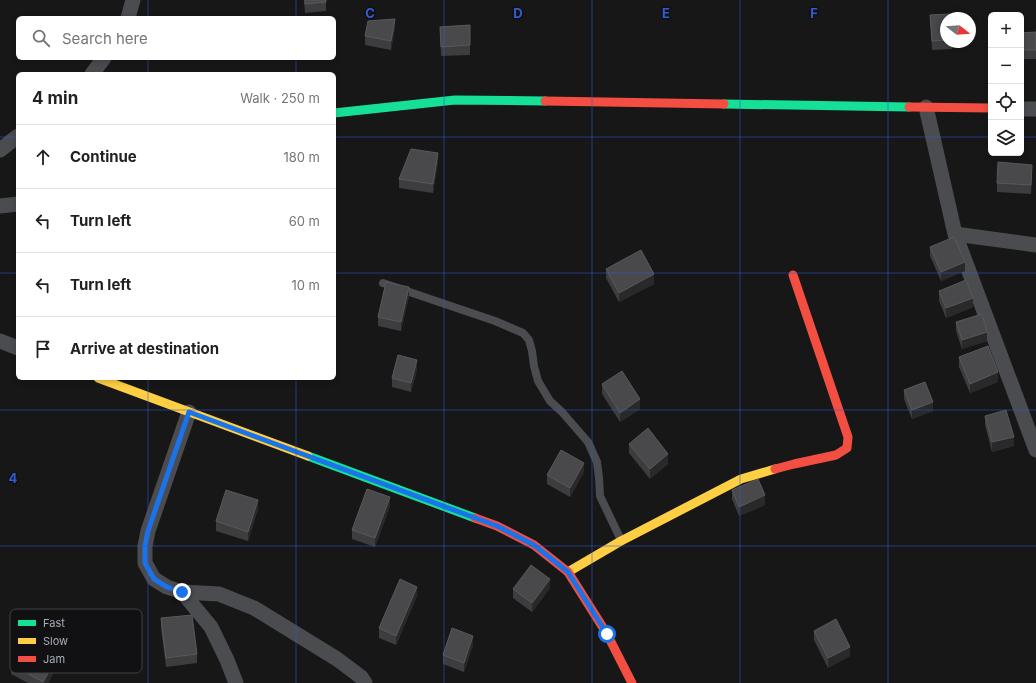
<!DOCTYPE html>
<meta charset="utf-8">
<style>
:root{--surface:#fff;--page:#f2f2f2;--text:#202124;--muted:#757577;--line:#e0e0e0}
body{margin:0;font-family:Inter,sans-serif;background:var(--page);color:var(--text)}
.controls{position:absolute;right:12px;top:12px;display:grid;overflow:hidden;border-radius:6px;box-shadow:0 2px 6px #0003}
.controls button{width:36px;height:36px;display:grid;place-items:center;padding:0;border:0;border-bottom:1px solid var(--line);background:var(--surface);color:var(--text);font:20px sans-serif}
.compass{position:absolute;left:940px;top:12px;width:36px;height:36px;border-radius:50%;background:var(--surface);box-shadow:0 2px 6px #0003;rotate:107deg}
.stop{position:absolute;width:12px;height:12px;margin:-9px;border:3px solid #1a73e8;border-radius:50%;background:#fff}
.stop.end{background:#1a73e8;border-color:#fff;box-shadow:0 1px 4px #0008}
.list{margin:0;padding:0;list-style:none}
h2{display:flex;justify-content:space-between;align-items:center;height:52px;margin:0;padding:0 16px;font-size:17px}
h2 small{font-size:13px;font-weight:400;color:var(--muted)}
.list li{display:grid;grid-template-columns:26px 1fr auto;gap:12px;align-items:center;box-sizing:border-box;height:64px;padding:0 16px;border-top:1px solid var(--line)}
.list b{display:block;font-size:15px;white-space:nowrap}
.list em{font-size:13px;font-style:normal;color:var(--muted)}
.icon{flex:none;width:22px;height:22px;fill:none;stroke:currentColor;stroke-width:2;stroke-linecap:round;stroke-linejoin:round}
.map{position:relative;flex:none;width:1036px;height:683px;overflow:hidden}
.search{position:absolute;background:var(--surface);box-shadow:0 2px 6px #0003;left:16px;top:16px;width:320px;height:44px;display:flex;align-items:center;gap:10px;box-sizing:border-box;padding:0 14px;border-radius:6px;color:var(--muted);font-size:15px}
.panel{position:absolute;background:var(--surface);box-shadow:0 2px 6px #0003;left:16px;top:72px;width:320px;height:308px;border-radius:6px}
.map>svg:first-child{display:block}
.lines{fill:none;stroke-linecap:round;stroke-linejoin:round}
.lane{stroke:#4b4c50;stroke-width:8}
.street{stroke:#4b4c50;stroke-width:15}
.fast{stroke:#16e098;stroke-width:9}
.slow{stroke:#ffcf43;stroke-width:9}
.jam{stroke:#f24e42;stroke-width:9}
.wall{fill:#3d3d3f}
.shaded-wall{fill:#29292a}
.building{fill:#49494c;stroke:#58595d}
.route{stroke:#1a73e8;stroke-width:5}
.grid{fill:none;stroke:#325cd3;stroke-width:1;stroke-opacity:0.55}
.key{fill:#111113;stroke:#3e4045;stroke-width:1}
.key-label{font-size:11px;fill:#a8adb8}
.grid-label{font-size:13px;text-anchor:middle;font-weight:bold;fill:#325cd3;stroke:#111113;stroke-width:3;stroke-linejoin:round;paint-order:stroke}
</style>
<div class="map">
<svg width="1036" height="683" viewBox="0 0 1036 683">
<rect width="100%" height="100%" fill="#171717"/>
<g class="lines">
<path class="lane" d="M383 283 495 321 523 333 529 340 532 351 534 366 538 381 550 401 562 412 588 442 597 462 599 478 600 496 621 540"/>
<path class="street" d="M128 18 133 0
M92 74 104 58
M926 107 955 234 1036 450
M1021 109H1036
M0 150 18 136
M0 206 18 204
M955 234 1036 245
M0 341 18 348
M189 412 148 531 145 546V563L154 579 167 587 182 592 211 627 227 660 236 683
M182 592 219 594 254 608 337 659 361 677 365 683"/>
<path class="fast" d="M724 104 909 107
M334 113 455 100 545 101
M308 456 475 518"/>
<path class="slow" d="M98 378 308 456
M568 572 621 541 741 479 775 469"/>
<path class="jam" d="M545 101 724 104
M909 107 991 108
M775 469 794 464 836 455 847 448 848 437 793 275
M475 518 497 526 534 545 568 572 607 634 632 683"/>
</g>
<path class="wall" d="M304 0H326V11L305 13Z
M930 15 946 18V42H952V49L932 50Z
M440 27 470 45V55L441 56Z
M395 28 391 50 365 45V36Z
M1036 32V59H1021V33Z
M438 162 433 193 399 188V179Z
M1032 174 1031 194 997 192V183Z
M930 247 965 271 941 281 930 256Z
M606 269 654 284 619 302 606 278Z
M939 291 973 307 946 318 939 301Z
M409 296 401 331 378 326V317Z
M956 322 987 341 962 349 956 331Z
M959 357 998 382 970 393 959 367Z
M417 370 411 392 392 387V378Z
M602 384 640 409 620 422 602 394Z
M904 390 933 411 912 419 904 399Z
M985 416 1014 446 992 452 985 425Z
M629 444 668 464 650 479 629 453Z
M584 472 570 497 547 484V475Z
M732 490 765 505 739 516 732 499Z
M390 506 375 547 352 539V530Z
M258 509 248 541 216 531V521Z
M550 588 532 612 513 598V589Z
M417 596 396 645 379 638V628Z
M161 618 197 654V663L166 667 161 628Z
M814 631 850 656 828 668 814 640Z
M473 645 464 672 443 664V655Z
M60 661 48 683H28L11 674V664Z"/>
<path class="shaded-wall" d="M395 19V28L391 50V41Z
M438 153V162L433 193V184Z
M1032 165V174L1031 194V185Z
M965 262V271L941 281V272Z
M654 274V284L619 302V293Z
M409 287V296L401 331V322Z
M973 298V307L946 318V308Z
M987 332V341L962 349V340Z
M417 360V370L411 392V383Z
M998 372V382L970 393V384Z
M640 399V409L620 422V413Z
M933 402V411L912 419V410Z
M1014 437V446L992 452V442Z
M668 454V464L650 479V469Z
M584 463V472L570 497V488Z
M765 495V505L739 516V507Z
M390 497V506L375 547V538Z
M258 500V509L248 541V532Z
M550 579V588L532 612V603Z
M417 587V596L396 645V636Z
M473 636V645L464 672V663Z
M850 647V656L828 668V658Z
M60 652V661L48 683H43Z"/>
<path class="building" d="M305 0H326V2L305 4Z
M951 14V18H946V40L932 41 930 15Z
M395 19 391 41 365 36 368 21Z
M470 25V45L441 47 440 27Z
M1036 32V50H1021V33Z
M411 149 438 153 433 184 399 179Z
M998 162 1032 165 1031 185 997 183Z
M954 237 965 262 941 272 930 247Z
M641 250 654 274 619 293 606 269Z
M966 280 973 298 946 308 939 291Z
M386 282 409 287 401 322 378 317Z
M982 314 987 332 962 340 956 322Z
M988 346 998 372 970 384 959 357Z
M398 355 417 360 411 383 392 378Z
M622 371 640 399 620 413 602 384Z
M925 382 933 402 912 410 904 390Z
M1006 410 1014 437 992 442 985 416Z
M648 428 668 454 650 469 629 444Z
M561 450 584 463 570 488 547 475Z
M758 479 765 495 739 507 732 490Z
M367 489 390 497 375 538 352 530Z
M226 490 258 500 248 532 216 521Z
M531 565 550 579 532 603 513 589Z
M400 579 417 587 396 636 379 628Z
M192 615 197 654 166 658 161 618Z
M836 619 850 647 828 658 814 631Z
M452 628 473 636 464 663 443 655Z
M28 634 60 652 43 682 11 664Z"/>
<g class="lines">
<path class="route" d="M182 592 167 587 154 579 145 563V546L148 531 189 412 497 526 534 545 568 572 607 634"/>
</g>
<path class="grid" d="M148 0V18M296 0V18M444 0V683M592 0V683M740 0V683M888 0V683M148 58V74M296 58V74M0 137H18M334 137H991M1021 137H1036M0 273H18M334 273H1036M148 378V683M296 378V683M0 410H1036M0 546H1036"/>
<rect x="10" y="609" width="132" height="64" rx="6" class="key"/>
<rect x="18" y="620" width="18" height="6" fill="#16e098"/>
<rect x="18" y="638" width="18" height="6" fill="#ffcf43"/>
<rect x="18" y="656" width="18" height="6" fill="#f24e42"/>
<g class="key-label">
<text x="43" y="627">Fast</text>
<text x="43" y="645">Slow</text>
<text x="43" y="663">Jam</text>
</g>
<g class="grid-label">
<text x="370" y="18">C</text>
<text x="518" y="18">D</text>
<text x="666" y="18">E</text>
<text x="814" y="18">F</text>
<text x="13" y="483">4</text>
</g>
</svg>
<div class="controls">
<button>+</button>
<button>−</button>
<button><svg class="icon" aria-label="locate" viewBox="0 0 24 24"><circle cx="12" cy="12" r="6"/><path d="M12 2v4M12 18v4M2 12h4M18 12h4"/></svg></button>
<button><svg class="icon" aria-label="layers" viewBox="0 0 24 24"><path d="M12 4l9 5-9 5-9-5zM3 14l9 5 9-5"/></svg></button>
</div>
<svg class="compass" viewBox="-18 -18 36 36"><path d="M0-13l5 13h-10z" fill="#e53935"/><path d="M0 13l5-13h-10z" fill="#757577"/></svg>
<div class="stop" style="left:607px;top:634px"></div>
<div class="stop end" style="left:182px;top:592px"></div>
<div class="search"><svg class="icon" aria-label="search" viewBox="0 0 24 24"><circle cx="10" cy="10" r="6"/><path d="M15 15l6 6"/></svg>Search here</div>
<section class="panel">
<h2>4 min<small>Walk · 250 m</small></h2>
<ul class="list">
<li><svg class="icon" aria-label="ahead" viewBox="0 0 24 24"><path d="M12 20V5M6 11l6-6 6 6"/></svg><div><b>Continue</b></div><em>180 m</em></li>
<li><svg class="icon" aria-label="left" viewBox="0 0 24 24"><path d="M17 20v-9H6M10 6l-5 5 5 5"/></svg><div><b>Turn left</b></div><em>60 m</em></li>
<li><svg class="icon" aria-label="left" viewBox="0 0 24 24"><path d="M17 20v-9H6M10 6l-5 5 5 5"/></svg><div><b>Turn left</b></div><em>10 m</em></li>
<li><svg class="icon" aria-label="arrive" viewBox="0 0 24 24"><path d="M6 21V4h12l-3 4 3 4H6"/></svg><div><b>Arrive at destination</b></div></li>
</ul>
</section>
</div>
